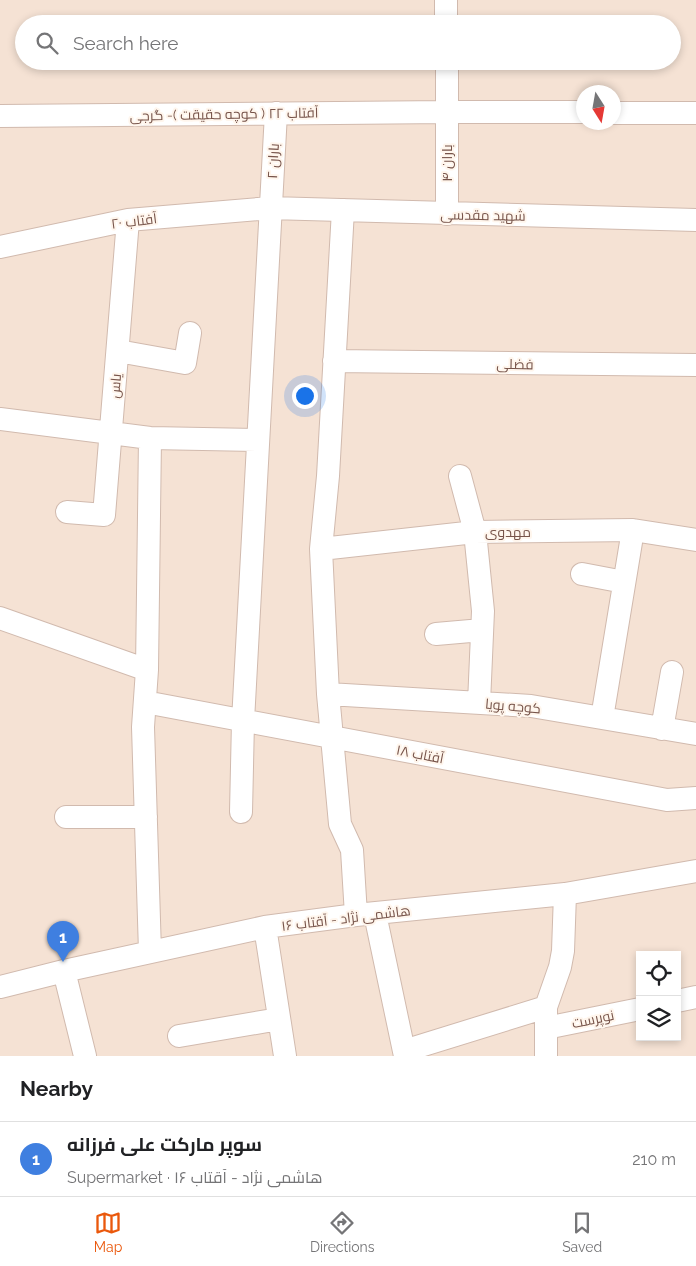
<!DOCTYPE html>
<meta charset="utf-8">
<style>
:root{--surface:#fff;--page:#f2f2f2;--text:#202124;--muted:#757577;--line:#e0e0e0;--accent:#ea580c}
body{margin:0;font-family:Raleway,Cairo,sans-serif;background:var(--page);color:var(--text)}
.controls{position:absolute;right:15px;bottom:15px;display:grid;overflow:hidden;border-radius:0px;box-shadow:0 2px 8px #0003}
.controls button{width:45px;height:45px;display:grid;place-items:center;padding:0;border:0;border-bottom:1px solid var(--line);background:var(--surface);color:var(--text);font:25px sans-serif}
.compass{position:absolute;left:576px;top:85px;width:45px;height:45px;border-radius:50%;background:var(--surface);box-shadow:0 2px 8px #0003;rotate:169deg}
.you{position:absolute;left:304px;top:395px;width:18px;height:18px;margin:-12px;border:4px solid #fff;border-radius:50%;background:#1a73e8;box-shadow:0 0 0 8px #1a73e833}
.badge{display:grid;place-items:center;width:32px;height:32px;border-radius:50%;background:var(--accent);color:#fff;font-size:16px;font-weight:700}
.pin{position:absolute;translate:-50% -41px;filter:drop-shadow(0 1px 2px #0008)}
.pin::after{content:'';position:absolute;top:26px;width:18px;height:15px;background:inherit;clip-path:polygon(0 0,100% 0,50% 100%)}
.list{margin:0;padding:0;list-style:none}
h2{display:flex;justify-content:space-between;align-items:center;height:65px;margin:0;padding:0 20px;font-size:21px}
h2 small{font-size:16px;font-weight:400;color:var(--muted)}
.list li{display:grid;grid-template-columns:32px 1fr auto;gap:15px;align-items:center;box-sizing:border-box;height:75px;padding:0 20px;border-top:1px solid var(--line)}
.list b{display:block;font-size:19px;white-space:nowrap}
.list p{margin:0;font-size:16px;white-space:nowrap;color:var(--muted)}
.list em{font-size:16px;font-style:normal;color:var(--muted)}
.icon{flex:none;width:28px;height:28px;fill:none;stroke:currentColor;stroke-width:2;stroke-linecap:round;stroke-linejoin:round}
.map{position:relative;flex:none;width:696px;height:1056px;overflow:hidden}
.search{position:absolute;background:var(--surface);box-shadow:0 2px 8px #0003;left:15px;right:15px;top:15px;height:55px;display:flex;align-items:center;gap:12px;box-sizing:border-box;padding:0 18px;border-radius:28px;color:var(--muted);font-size:19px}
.sheet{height:140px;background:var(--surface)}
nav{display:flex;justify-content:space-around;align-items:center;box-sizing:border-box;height:70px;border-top:1px solid var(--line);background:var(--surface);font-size:14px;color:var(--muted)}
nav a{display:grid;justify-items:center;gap:2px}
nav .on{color:var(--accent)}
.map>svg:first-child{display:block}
.residential{fill:#f5e2d4;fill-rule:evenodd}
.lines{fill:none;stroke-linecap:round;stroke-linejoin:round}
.street-casing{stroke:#d1baae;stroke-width:24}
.street{stroke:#fff;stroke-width:22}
.labels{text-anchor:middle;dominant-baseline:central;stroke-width:4;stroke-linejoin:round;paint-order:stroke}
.street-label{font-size:14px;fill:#77544a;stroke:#fff6ed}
</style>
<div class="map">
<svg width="696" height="1056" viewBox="0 0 696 1056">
<rect width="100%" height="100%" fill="#fdf1e6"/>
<path class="residential" d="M0 0H696V1056H0ZM24 24H672V61H24ZM584 92H614V122H584ZM640 955H677V1037H640Z"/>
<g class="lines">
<defs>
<path id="street" d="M446 0V24
M447 61V214
M614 113H696
M0 116 447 112H584
M343 210 328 476 321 549 328 694 340 824 352 850 356 915
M0 247 128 220 270 208 696 220
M118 351 185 363 190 333
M334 361 696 365
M0 419 150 438 258 440
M150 438 147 670 143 727 150 952
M460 476 475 532 483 611 479 703
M67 512 104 515 128 220
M321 549 475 532 633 530 696 540
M582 574 624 582
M0 618 147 670
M436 634 482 630
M328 694 531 706 696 734
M145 702 667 800 696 798
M602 718 633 530
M662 729 672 672
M241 812 243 721 276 113
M66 817H146
M375 914 405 1056
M265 927 285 1056
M64 971 85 1056
M0 987 64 971 265 927 356 915 565 894 696 871
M677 1001 696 997
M546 1028 640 1009
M179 1036 279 1019
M404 1051 546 1007
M546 1056V1007L560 967 563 951 565 894"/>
</defs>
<use href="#street" class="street-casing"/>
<use href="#street" class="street"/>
</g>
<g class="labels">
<g class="street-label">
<text transform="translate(224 114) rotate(-1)">آفتاب ۲۲ ( کوچه حقیقت )- گرجی</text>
<text transform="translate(273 161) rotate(-87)">باران ۲</text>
<text transform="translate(447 163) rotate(-90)">باران ۴</text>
<text transform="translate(483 215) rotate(1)">شهید مقدسی</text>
<text transform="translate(134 221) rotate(-7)">آفتاب ۲۰</text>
<text transform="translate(515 364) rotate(1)">فضلی</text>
<text transform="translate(115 386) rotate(-85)">یاس</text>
<text x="508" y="532">مهدوی</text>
<text transform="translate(513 706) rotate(5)">کوچه پویا</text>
<text transform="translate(420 754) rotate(11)">آفتاب ۱۸</text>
<text transform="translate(346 918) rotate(-7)">هاشمی نژاد - آقتاب ۱۶</text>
<text transform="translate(593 1019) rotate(-12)">نوپرست</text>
</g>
</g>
</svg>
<div class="controls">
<button><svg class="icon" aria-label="locate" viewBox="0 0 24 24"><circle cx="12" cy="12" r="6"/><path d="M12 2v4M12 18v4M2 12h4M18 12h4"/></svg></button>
<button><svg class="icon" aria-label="layers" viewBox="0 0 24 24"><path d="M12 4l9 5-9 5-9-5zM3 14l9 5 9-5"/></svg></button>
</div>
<svg class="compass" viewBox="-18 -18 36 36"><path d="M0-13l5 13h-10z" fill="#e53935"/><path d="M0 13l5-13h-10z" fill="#757577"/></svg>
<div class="you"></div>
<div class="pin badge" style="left:63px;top:962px;background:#3f7fe0">1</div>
<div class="search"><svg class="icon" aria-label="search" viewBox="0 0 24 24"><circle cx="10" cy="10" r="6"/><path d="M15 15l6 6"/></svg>Search here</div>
</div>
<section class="sheet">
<h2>Nearby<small></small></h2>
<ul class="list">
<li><span class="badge" style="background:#3f7fe0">1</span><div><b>سوپر مارکت علی فرزانه</b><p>Supermarket · هاشمی نژاد - آقتاب ۱۶</p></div><em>210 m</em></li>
</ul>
</section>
<nav>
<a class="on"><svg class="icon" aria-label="map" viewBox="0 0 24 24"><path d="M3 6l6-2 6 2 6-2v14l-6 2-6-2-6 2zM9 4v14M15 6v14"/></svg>Map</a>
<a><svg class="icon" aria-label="directions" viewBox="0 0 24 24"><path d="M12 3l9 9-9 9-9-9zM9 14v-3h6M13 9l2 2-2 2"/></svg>Directions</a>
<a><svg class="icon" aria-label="saved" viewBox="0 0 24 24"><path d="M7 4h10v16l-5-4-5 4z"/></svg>Saved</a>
</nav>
